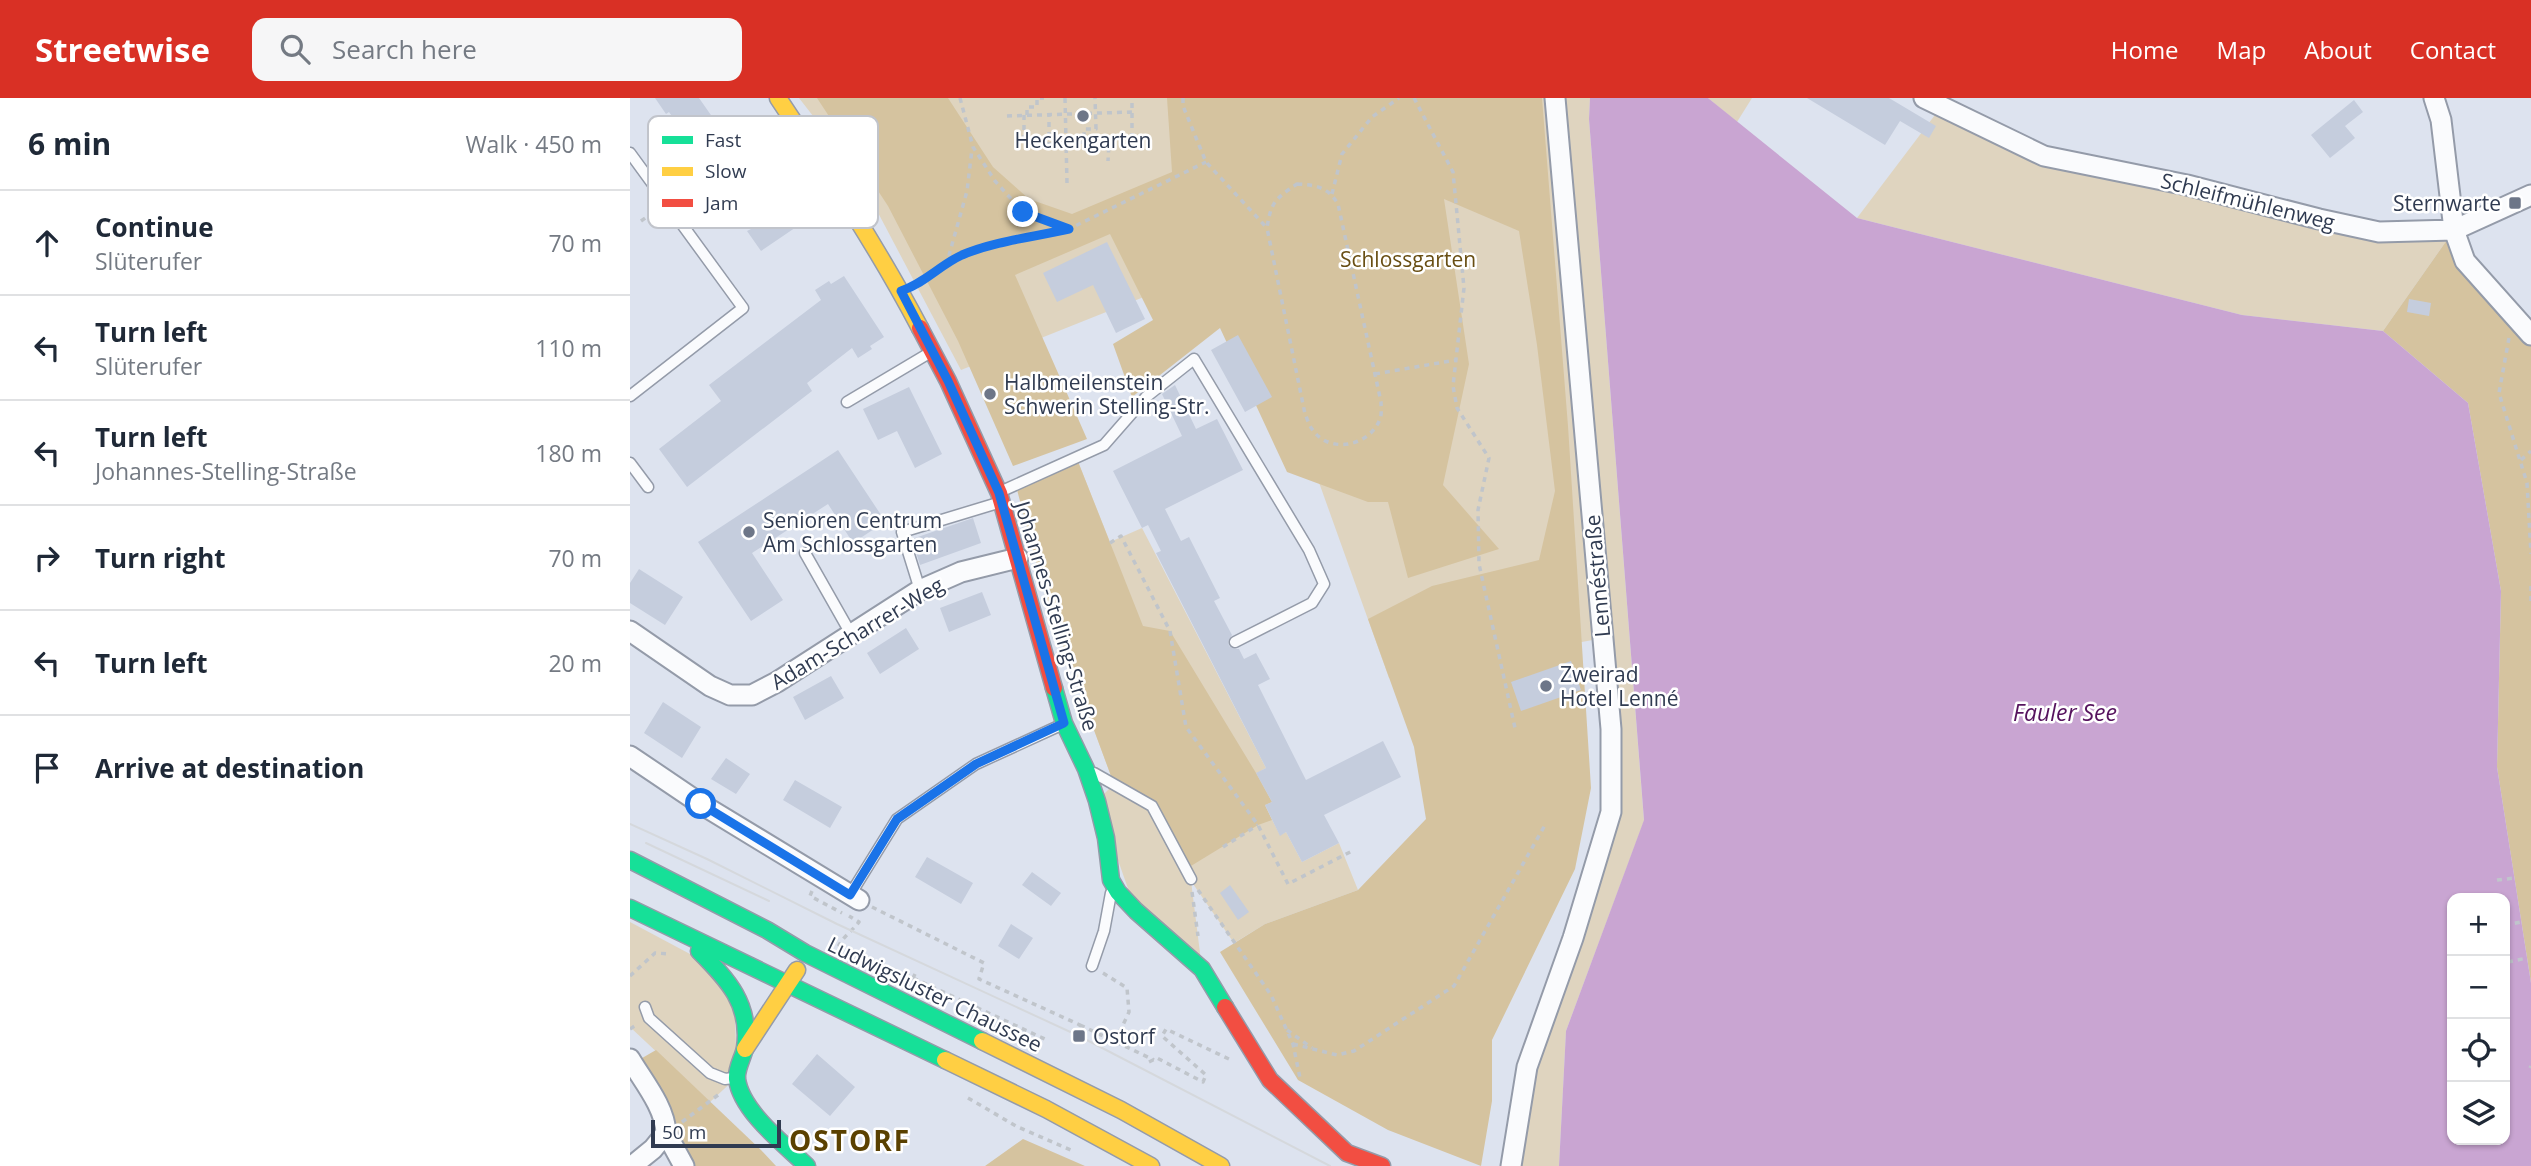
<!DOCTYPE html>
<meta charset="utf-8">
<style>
:root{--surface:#fff;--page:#f6f6f7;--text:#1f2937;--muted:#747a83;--line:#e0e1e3;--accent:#d93025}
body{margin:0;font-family:"Open Sans",sans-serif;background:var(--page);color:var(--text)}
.controls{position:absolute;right:21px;bottom:21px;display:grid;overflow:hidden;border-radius:14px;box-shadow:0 2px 5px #0004}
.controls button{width:63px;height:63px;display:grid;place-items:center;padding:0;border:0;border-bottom:2px solid var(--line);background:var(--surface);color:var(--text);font:35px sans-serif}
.scale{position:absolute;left:21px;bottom:18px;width:130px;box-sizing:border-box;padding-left:7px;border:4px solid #303b51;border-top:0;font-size:19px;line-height:24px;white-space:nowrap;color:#303b51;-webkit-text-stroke:5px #fff;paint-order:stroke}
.stop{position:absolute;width:21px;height:21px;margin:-16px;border:5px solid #1a73e8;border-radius:50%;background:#fff}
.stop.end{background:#1a73e8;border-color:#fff;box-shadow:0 2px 7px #0008}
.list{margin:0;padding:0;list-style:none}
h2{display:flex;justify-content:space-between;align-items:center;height:91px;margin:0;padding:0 28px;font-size:30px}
h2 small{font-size:23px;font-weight:400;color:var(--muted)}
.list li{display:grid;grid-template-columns:46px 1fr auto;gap:21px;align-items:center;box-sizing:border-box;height:105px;padding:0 28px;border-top:2px solid var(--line)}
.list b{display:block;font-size:26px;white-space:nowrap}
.list p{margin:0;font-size:23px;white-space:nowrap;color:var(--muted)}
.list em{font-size:23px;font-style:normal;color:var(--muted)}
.icon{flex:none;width:38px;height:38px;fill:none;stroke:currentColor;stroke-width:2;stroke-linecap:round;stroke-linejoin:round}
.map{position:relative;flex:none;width:1901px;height:1068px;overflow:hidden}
header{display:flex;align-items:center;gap:42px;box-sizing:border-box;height:98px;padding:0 35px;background:var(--accent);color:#fff}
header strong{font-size:33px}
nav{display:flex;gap:38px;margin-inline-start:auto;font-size:24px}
.search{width:490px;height:63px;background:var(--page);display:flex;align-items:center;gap:18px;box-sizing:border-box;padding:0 24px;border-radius:14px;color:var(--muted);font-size:26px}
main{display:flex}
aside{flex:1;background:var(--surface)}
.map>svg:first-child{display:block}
.green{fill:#dfd4bf}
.forest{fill:#d5c39f}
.water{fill:#c9a5d2;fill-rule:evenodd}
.building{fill:#c5cddd}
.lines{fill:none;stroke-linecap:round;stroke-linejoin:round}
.lane-casing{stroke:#949ba9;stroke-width:13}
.street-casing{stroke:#949ba9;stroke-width:23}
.fast-casing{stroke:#949ba9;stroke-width:19}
.slow-casing{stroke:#949ba9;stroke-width:19}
.jam-casing{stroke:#949ba9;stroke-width:19}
.path{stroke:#c0c5cb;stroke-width:3.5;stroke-dasharray:5 5;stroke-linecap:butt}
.lane{stroke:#fafbfd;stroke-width:10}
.street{stroke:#fafbfd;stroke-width:19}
.fast{stroke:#16e098;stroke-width:16}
.slow{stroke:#ffcf43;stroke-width:16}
.jam{stroke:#f24e42;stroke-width:16}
.tram{stroke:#d5d8dc;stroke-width:2}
.route{stroke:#1a73e8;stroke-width:9}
.poi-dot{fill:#6d7688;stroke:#fff;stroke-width:2.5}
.labels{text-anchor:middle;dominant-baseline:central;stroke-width:5;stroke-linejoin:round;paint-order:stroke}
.poi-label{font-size:21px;fill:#303b51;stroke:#fff;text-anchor:start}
.street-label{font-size:21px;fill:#303b51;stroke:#fff}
.park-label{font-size:21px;fill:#684e13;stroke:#fff}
.water-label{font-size:23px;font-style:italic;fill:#56135e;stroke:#fff}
.district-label{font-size:28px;font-weight:bold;letter-spacing:2px;fill:#5a4101;stroke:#fff}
.key{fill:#fff;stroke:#c1c4cb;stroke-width:2}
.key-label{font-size:19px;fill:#303b51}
</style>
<header>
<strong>Streetwise</strong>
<div class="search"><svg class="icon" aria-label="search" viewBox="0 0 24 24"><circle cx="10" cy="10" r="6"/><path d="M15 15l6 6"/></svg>Search here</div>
<nav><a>Home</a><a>Map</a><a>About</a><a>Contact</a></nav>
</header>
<main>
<aside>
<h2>6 min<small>Walk · 450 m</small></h2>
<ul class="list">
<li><svg class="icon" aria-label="ahead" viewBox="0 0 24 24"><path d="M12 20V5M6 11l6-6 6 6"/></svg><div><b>Continue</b><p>Slüterufer</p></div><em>70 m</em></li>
<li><svg class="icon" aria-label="left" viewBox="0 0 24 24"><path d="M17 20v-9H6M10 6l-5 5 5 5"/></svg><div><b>Turn left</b><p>Slüterufer</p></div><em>110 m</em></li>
<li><svg class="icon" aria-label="left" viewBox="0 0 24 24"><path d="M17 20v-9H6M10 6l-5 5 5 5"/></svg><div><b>Turn left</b><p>Johannes-Stelling-Straße</p></div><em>180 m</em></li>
<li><svg class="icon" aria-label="right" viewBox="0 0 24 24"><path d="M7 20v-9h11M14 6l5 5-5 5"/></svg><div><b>Turn right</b></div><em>70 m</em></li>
<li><svg class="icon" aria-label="left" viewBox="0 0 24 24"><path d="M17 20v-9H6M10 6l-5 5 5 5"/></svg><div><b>Turn left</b></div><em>20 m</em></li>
<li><svg class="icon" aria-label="arrive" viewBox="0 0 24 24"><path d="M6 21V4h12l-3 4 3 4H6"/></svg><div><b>Arrive at destination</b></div></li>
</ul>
</aside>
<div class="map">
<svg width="1901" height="1068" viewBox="0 0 1901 1068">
<rect width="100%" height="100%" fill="#dde3ef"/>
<path class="green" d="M169 0H960L959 21 1014 723 936 933 929 1068H890L897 969 981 714 968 541 759 580 609 161 331 272 226 73Z
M1078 0H1122L1107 24Z
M1311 9 1414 58 1689 121 1824 132 1753 233 1612 217 1227 120Z
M447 361 480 444 512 430 636 670 627 675 642 704 635 708 650 737 656 734 672 764 709 745 728 792 635 826 604 845 561 783 572 871 506 813 467 703 484 686 417 505Z
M0 824 90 872 104 888 107 979 80 1004 0 929Z"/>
<path class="forest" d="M187 0H318L363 69 399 101 442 116 542 74 537 0H912L938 328 961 690 945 771 862 942V1003L851 1068 758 1032 668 982 590 854 635 826 728 792 796 721 784 649 738 521 802 488 909 462 925 393 907 247 889 133 814 101 839 266 813 387 869 451 778 480 758 404H738L657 374 590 230 502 299 483 246 523 222 480 136 385 177 457 341 383 368 328 243 258 108Z
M1824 132 1901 237V885L1867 669 1871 493 1838 305 1753 233Z
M447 361 513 528 540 533 626 675 642 704 635 707 642 722 628 727 556 771 522 708 484 686 417 505 386 388Z
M26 952 131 1052 146 1068H64L7 963Z
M393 1041 455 1068H355Z"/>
<path class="water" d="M960 0H1078L1227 120 1612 217 1753 233 1838 305 1871 493 1867 669 1901 885V1068H929L936 933 1014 722 959 21ZM1822 800H1875V1042H1822Z"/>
<path class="building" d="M25 0H69L97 40 109 31 129 61 117 69 147 113 167 99 181 119 131 153 117 133 121 131 39 14 36 16Z
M1177 0H1259L1306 28 1299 40 1270 23 1255 47Z
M1724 2 1733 14 1715 28 1725 40 1700 60 1681 37Z
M477 144 515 221 486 235 463 187 427 204 413 175Z
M214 178 254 239 240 248 242 251 228 260 222 250 177 285 182 293 57 389 29 351 91 303 79 287 191 202 185 192 199 183 201 186Z
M1779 201 1801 205 1799 218 1777 214Z
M608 237 642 299 615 314 581 252Z
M545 287 566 331 587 321 613 372 535 411 551 443 559 439 590 500 584 503 602 537 598 543 599 548 604 551H609L614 561 626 555 640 581 628 587 676 682 753 643 771 679 694 717 709 745 672 764 656 734 650 738 635 707 642 704 626 675 636 670 526 455 531 453 518 427 512 430 483 373 552 338 532 296Z
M279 289 312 356 285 370 267 333 248 342 233 311Z
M208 352 253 420V425L223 445 198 406 122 455 153 502 121 523 68 444Z
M343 420 351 445 290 467 282 441Z
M9 471 53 499 35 527 0 505V485Z
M352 494 361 517 319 534 310 510Z
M276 530 289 551 250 576 237 555Z
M941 563 951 592 891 613 881 584Z
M201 578 214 600 175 622 163 599Z
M33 604 71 629 52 660 14 635Z
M96 660 120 676 106 696 81 681Z
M165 682 212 709 200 730 153 702Z
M297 759 343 785 331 806 285 779Z
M402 774 431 795 421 808 392 787Z
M600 787 619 814 608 822 590 795Z
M381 826 403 840 389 861 368 848Z
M187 956 225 989 200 1018 162 986Z"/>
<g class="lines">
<defs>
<path id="lane" d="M0 55 113 210 0 298
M217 304 301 254
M0 365 18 389
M372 393 474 347 516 299 564 261 679 452 694 486 682 505 605 544
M175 455 221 536
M290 492 272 434 371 404
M464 675 522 708 561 781
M220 797 267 721 346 666 431 627
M462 868 474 833 481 795
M15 909 19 920 80 975 95 981 103 980"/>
<path id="street" d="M1294 0 1414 58 1557 87 1689 121 1749 134 1824 132 1901 97
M1804 0 1811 22 1824 132 1835 163 1901 237
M0 533 80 588 100 597H122L147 584 290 492 331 474 388 460
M0 658 71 706 229 802
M0 961C13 983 35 1009 36 1035L23 1051 2 1068
M36 1035 54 1068
M881 1068 897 969 943 840 981 714V631L925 0"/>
<path id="fast" d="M424 590 434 625 456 671 467 703 476 740 481 782 488 794 506 813 572 871 595 909
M0 762 137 832 175 855 352 943
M0 810 315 962
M69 853C98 882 121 906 115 950 113 960 106 970 107 981 111 1013 155 1047 177 1068"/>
<path id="slow" d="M148 0C198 75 248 150 290 230
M352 943 491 1012 591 1068
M115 951 167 872
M315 962 416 1011 521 1068"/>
<path id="jam" d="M290 230 318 283 369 395 424 590
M595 909 640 982 717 1055 752 1068"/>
</defs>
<use href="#lane" class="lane-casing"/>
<use href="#street" class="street-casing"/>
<use href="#fast" class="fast-casing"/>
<use href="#slow" class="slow-casing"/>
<use href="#jam" class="jam-casing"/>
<path class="path" d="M330 0 343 49 365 83 393 114 439 131 576 64
M435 0 437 85
M553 0V8L576 64 637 130
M784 0 823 74 834 190 823 288 827 310 859 360 848 412 849 466 885 630
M394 17V45L419 46V16
M397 17V9H407V0H414
M377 18 502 14
M454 40 479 45 478 63
M419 47 454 44V31H466L465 0
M479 47H502V0
M667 86C686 87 698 89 708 106L751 304C751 309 752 316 750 321 740 348 699 357 682 331 679 327 677 320 675 316L637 130C641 104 645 101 667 86Z
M702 96 712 56 742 19 769 0
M46 99 81 74
M11 123 28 111
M317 167C350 144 398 140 436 131
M292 185 316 168 337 93 342 51
M1879 240 1869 295 1897 385 1901 456
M745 276 826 262
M1891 362 1901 353
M480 445 491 438 540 533 556 629 628 727 658 786 724 752
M1901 488V508
M593 749 628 727
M1867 782 1885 780
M568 792 641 897 663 946 670 980
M182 793 180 798 212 815
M562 794 568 838
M242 809 354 865 349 881 450 927 448 930
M1875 827 1891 824
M211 848 209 847C214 838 222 833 229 824L219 818
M1878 864 1897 860
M256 868 283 880 285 876
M473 875 497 890 499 914 484 946
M0 878 25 855 41 856
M283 880 419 943
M450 927 524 962
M0 931 8 926
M657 932 682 950
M663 946 707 957 724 953 824 888 915 727
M519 964 527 960 573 984 576 977 532 938 536 931 601 962
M1900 970 1901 968
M338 1000 386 1028 443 1053
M52 1024 88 997"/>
<use href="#lane" class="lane"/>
<use href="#street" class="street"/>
<use href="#fast" class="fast"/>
<use href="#slow" class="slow"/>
<use href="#jam" class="jam"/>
<path class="tram" d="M0 726 77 761 207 826 449 938 700 1068
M16 745 139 803"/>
</g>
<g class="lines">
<path class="route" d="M71 706 220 797 267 721 346 666 434 625 369 395 318 283 271 193C295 185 310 167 332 157 365 143 404 139 439 131L393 114"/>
</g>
<g class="poi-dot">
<circle cx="453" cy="18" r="7"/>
<rect x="1878" y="98" width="14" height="14" rx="3.5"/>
<circle cx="360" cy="296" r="7"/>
<circle cx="119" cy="434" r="7"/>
<circle cx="916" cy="588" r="7"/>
<rect x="442" y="931" width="14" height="14" rx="3.5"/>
</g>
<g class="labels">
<g class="poi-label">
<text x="453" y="42" text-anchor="middle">Heckengarten</text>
<text x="1871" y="105" text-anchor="end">Sternwarte</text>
<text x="374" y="284">Halbmeilenstein<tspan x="374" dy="24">Schwerin Stelling-Str.</tspan></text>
<text x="133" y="422">Senioren Centrum<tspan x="133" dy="24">Am Schlossgarten</tspan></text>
<text x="930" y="576">Zweirad<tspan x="930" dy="24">Hotel Lenné</tspan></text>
<text x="463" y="938">Ostorf</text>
</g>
<g class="street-label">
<text transform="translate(1618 103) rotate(14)">Schleifmühlenweg</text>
<text transform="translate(967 478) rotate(-95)">Lennéstraße</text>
<text transform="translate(427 518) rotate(73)">Johannes-Stelling-Straße</text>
<text transform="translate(227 535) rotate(-31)">Adam-Scharrer-Weg</text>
<text transform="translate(305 896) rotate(26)">Ludwigsluster Chaussee</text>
</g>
<g class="park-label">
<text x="778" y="161">Schlossgarten</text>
</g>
<g class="water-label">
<text x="1435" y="614">Fauler See</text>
</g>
<g class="district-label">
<text x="220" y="1042">OSTORF</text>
</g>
</g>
<rect x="18" y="18" width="230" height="112" rx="10" class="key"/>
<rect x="32" y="38" width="31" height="8" fill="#16e098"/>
<rect x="32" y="69" width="31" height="9" fill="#ffcf43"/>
<rect x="32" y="101" width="31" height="8" fill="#f24e42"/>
<g class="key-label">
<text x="75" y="49">Fast</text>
<text x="75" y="80">Slow</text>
<text x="75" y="112">Jam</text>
</g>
</svg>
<div class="controls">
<button>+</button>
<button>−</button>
<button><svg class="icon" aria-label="locate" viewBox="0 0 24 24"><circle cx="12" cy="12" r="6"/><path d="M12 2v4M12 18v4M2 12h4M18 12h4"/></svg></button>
<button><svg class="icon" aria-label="layers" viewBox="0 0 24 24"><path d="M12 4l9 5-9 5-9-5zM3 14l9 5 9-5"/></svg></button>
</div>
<div class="scale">50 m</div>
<div class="stop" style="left:71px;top:706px"></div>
<div class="stop end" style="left:393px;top:114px"></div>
</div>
</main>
